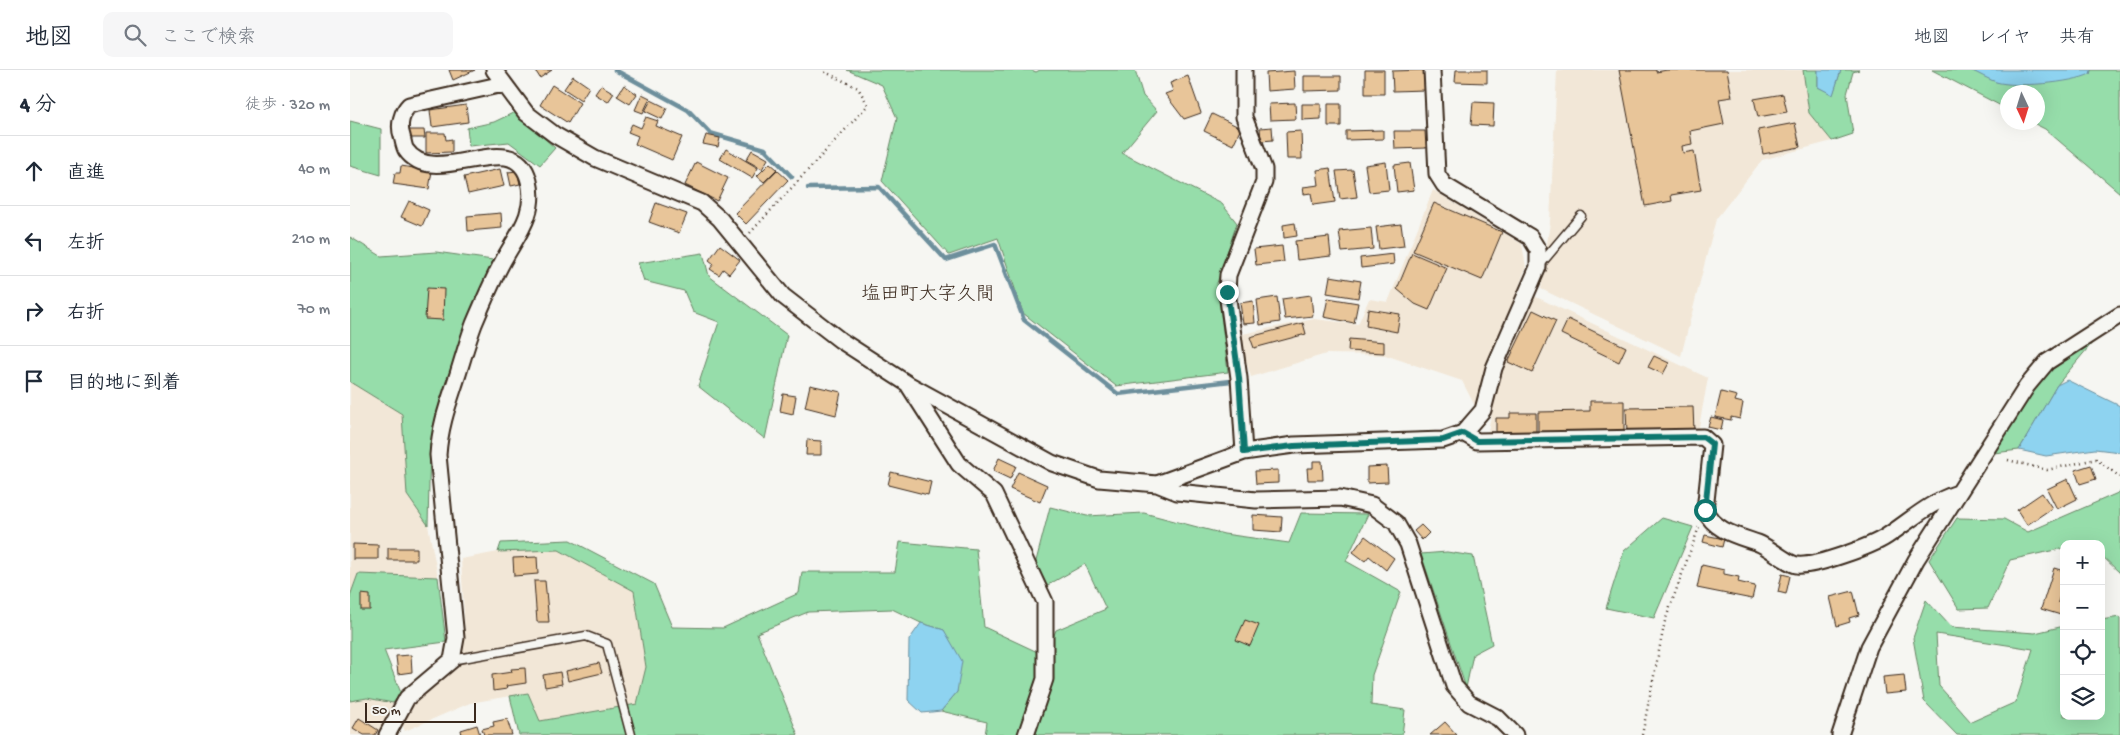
<!DOCTYPE html>
<html lang="ja">
<meta charset="utf-8">
<style>
:root{--surface:#fff;--page:#f6f6f7;--text:#1f2937;--muted:#747a83;--line:#e0e1e3}
body{margin:0;font-family:"Gochi Hand","Klee One",sans-serif;background:var(--page);color:var(--text)}
.controls{position:absolute;right:15px;bottom:15px;display:grid;overflow:hidden;border-radius:10px;box-shadow:0 5px 20px #0002}
.controls button{width:45px;height:45px;display:grid;place-items:center;padding:0;border:0;border-bottom:1px solid var(--line);background:var(--surface);color:var(--text);font:25px sans-serif}
.compass{position:absolute;left:1650px;top:15px;width:45px;height:45px;border-radius:50%;background:var(--surface);box-shadow:0 5px 20px #0002;rotate:176deg}
.scale{position:absolute;left:15px;bottom:12px;width:111px;box-sizing:border-box;padding-left:5px;border:2px solid #3b2a1e;border-top:0;font-size:14px;line-height:18px;white-space:nowrap;color:#3b2a1e;-webkit-text-stroke:4px #f6f6f2;paint-order:stroke}
.stop{position:absolute;width:15px;height:15px;margin:-11px;border:4px solid #0f766e;border-radius:50%;background:#fff}
.stop.end{background:#0f766e;border-color:#fff;box-shadow:0 1px 5px #0008}
.list{margin:0;padding:0;list-style:none}
h2{display:flex;justify-content:space-between;align-items:center;height:65px;margin:0;padding:0 20px;font-size:21px}
h2 small{font-size:16px;font-weight:400;color:var(--muted)}
.list li{display:grid;grid-template-columns:32px 1fr auto;gap:15px;align-items:center;box-sizing:border-box;height:70px;padding:0 20px;border-top:1px solid var(--line)}
.list b{display:block;font-size:19px;white-space:nowrap}
.list em{font-size:16px;font-style:normal;color:var(--muted)}
.icon{flex:none;width:28px;height:28px;fill:none;stroke:currentColor;stroke-width:2;stroke-linecap:round;stroke-linejoin:round}
.map{position:relative;flex:none;width:1770px;height:665px;overflow:hidden}
header{display:flex;align-items:center;gap:30px;box-sizing:border-box;height:70px;padding:0 25px;background:var(--surface);border-bottom:1px solid var(--line)}
header strong{font-size:24px}
nav{display:flex;gap:28px;margin-inline-start:auto;font-size:18px}
.search{width:350px;height:45px;background:var(--page);display:flex;align-items:center;gap:12px;box-sizing:border-box;padding:0 18px;border-radius:10px;color:var(--muted);font-size:19px}
main{display:flex}
aside{flex:1;background:var(--surface)}
.map>svg:first-child{display:block}
.built{fill:#f2e7d7}
.green{fill:#96ddaa;stroke:#688464;fill-rule:evenodd}
.water{fill:#8ed3f0;stroke:#6d8f9c}
.lines{fill:none;stroke-linecap:round;stroke-linejoin:round}
.stream{stroke:#6d8f9c;stroke-width:4.5}
.building{fill:#e8c599;stroke:#3b2a1e}
.lane-casing{stroke:#3b2a1e;stroke-width:11}
.street-casing{stroke:#3b2a1e;stroke-width:19}
.path{stroke:#3b2a1e;stroke-width:2.5;stroke-dasharray:1 4;stroke-linecap:butt}
.lane{stroke:#f6f6f2;stroke-width:8}
.street{stroke:#f6f6f2;stroke-width:15}
.route{stroke:#0f766e;stroke-width:6}
.labels{text-anchor:middle;dominant-baseline:central;stroke-width:4.5;stroke-linejoin:round;paint-order:stroke}
.quarter-label{font-size:19px;fill:#3b2a1e;stroke:#f6f6f2}
</style>
<header>
<strong>地図</strong>
<div class="search"><svg class="icon" aria-label="search" viewBox="0 0 24 24"><circle cx="10" cy="10" r="6"/><path d="M15 15l6 6"/></svg>ここで検索</div>
<nav><a>地図</a><a>レイヤ</a><a>共有</a></nav>
</header>
<main>
<aside>
<h2>4 分<small>徒歩 · 320 m</small></h2>
<ul class="list">
<li><svg class="icon" aria-label="ahead" viewBox="0 0 24 24"><path d="M12 20V5M6 11l6-6 6 6"/></svg><div><b>直進</b></div><em>40 m</em></li>
<li><svg class="icon" aria-label="left" viewBox="0 0 24 24"><path d="M17 20v-9H6M10 6l-5 5 5 5"/></svg><div><b>左折</b></div><em>210 m</em></li>
<li><svg class="icon" aria-label="right" viewBox="0 0 24 24"><path d="M7 20v-9h11M14 6l5 5-5 5"/></svg><div><b>右折</b></div><em>70 m</em></li>
<li><svg class="icon" aria-label="arrive" viewBox="0 0 24 24"><path d="M6 21V4h12l-3 4 3 4H6"/></svg><div><b>目的地に到着</b></div></li>
</ul>
</aside>
<div class="map">
<svg width="1770" height="665" viewBox="0 0 1770 665">
<rect width="100%" height="100%" fill="#f6f6f2"/>
<filter id="ink" filterUnits="userSpaceOnUse"><feTurbulence type="fractalNoise" baseFrequency=".02" numOctaves="2"/><feDisplacementMap in="SourceGraphic" scale="10" xChannelSelector="R" yChannelSelector="G"/><feConvolveMatrix kernelMatrix="1 2 1 2 8 2 1 2 1" color-interpolation-filters="sRGB"/></filter>
<g filter="url(#ink)">
<path class="built" d="M1207 0H1453L1459 43 1482 71 1412 90 1366 149 1331 286 1191 219 1200 152Z
M1083 120 1172 174 1176 197 1126 338 1112 311 1035 285 976 284 901 307 888 265 964 249 1008 254 1019 229 1038 232Z
M1184 226 1358 308 1348 362 1137 365 1151 300Z
M0 312 52 344 57 425 78 455 88 507 8 504 0 526Z
M209 480 284 521 296 597 287 634 190 651 178 623 120 633 55 661 51 652 64 633 107 598 115 564 111 489 148 482Z
M17 628 43 633 28 665H0V631Z"/>
<path class="green" d="M497 0H681L686 2 690 0H785L793 26 807 41 772 83 872 134 887 153 867 213 878 302 766 316 673 243 648 168 599 185 532 111 547 48 532 15Z
M1453 0H1468V17L1483 24 1491 0H1509L1503 2 1497 24 1503 64 1482 71 1459 43Z
M1582 0H1621L1647 12 1740 4 1741 0H1770V123L1695 59 1683 53 1688 52V22H1658L1657 39Z
M165 42 205 78 190 95 159 72 119 76 117 58 144 52Z
M0 51 31 59V105L0 96Z
M0 167 31 186 86 182 143 190 117 252 80 374 78 455 57 425 52 344 0 312Z
M353 183 359 206 437 265 415 369 348 316 369 252 343 242 334 221 294 211 288 193Z
M1743 272 1707 315 1669 380 1644 383 1694 305Z
M1770 422V503L1751 485V474H1714V478L1660 490 1638 538 1609 539 1579 490 1607 448 1654 449 1678 462Z
M700 437 737 446 794 443 874 464 939 473 951 443 1018 444 996 491 1051 522 1022 605 1021 635 1055 640 1052 665H635L637 652 591 641 607 622 594 560 571 553 542 539 458 542 407 563 448 665H169L160 626 178 623 190 651 287 634 296 597 284 521 209 480 148 482 151 473 220 470 304 514 322 557 373 558 449 523 452 502H545L550 472 626 479 634 557 696 586 706 560 756 539 735 494 696 516 685 495Z
M1312 448 1343 457 1304 548 1256 538 1274 481Z
M1097 482 1123 486 1142 574 1123 584 1116 618 1071 484Z
M8 504 88 507 96 572 34 580 51 623 43 633 17 628 0 631V526Z
M1576 530 1601 557 1685 563 1714 556V646H1751V550L1770 547V665H1607L1574 631 1563 568ZM1586 564 1683 579 1666 632 1621 652 1589 616Z"/>
<path class="water" d="M1468 0H1491L1483 25 1468 17Z
M1621 0H1741L1740 4C1722 13 1666 18 1646 12 1638 9 1629 4 1621 0Z
M1717 310 1770 336V382L1745 379 1696 386 1669 380 1707 315Z
M571 553 594 560 612 591 607 622 591 641 572 643 558 630 559 570Z"/>
<g class="lines">
<path class="stream" d="M265 0 338 40 360 63 415 79 442 107
M458 118 529 117 596 190 645 174 674 250 768 324 881 311"/>
</g>
<path class="building" d="M99 0H125L103 10Z
M185 0H202L190 8Z
M1015 0H1034V24H1015Z
M1075 0V20L1043 21 1042 1Z
M1106 0H1137V13L1105 12Z
M1269 0H1306V2L1317 0H1377L1382 27 1369 29 1374 54 1340 61 1342 74 1332 76 1333 83 1344 81 1351 120 1321 125 1322 131 1295 136Z
M944 1 945 19 917 21 916 3Z
M223 6 239 17 231 30 214 19Z
M838 6 851 43 834 49 815 24 823 21 820 13Z
M954 6H991V20L954 21Z
M202 15 230 33 218 53 190 35Z
M251 15 264 23 258 32 245 24Z
M274 15 287 24 280 34 267 26Z
M292 24 300 28 293 43 285 40Z
M1433 24 1437 42 1408 47 1404 29Z
M301 30 317 38 312 49 295 41Z
M1123 32 1144 33 1143 56 1121 55Z
M945 33 946 49 920 50 919 34Z
M952 34H971V49L952 50Z
M978 34H991V56H978Z
M116 35 118 52 82 57 80 40Z
M862 44 891 58 883 75 854 61Z
M296 47 308 51 306 56 332 67 322 90 285 74 288 66 278 62 282 54 291 58Z
M1445 53 1450 77 1413 84 1408 60Z
M922 57 923 70 911 71 910 58Z
M59 60H74L75 68H59Z
M1033 60V69L996 70V61Z
M951 61 952 89H937L936 62Z
M1044 61H1075L1076 78 1045 79Z
M76 63H95L96 70 102 69V82L76 83Z
M356 65 370 68 368 77 353 74Z
M376 79 408 98 402 108 370 89Z
M402 80 418 89 412 99 396 90Z
M346 92 378 108 367 131 335 115Z
M1036 92 1039 120 1019 122 1015 95Z
M420 93 427 99 414 112 407 106Z
M1060 93 1064 120 1047 122 1044 95Z
M51 96 82 101 79 119 43 114 45 103H50Z
M980 98 985 132 963 135 961 123 954 124 953 117 969 115 967 100Z
M150 99 154 116 118 124 114 107Z
M427 100 438 110 396 154 385 143Z
M1003 100 1007 127 990 129 986 101Z
M167 101 170 114 161 116 158 102Z
M59 131 79 140 72 156 51 147Z
M306 133 337 144 329 163 299 152Z
M1084 133 1152 162 1132 210 1063 181Z
M151 143 152 158 118 161 117 146Z
M945 153 947 166 934 168 933 155Z
M1051 154 1054 176 1029 179 1026 157Z
M1021 158 1023 179 992 182 989 161Z
M979 167 981 186 947 190 945 171Z
M370 175 390 190 379 204 373 199 369 205 360 199 364 194 359 190Z
M932 176 934 192 906 195 904 179Z
M1062 183 1097 198 1079 240 1065 234 1047 219Z
M1043 184 1044 194 1011 198 1010 188Z
M980 206 1011 211 1008 228 977 223Z
M77 218 94 219 93 250 75 249Z
M961 225 963 246 935 249 932 229Z
M927 227 930 252 910 255 907 230Z
M978 228 1008 233 1004 253 974 247Z
M903 231 905 253 893 254 890 233Z
M1018 239 1050 244 1047 262 1016 256Z
M1183 240 1206 251 1182 303 1158 292Z
M1218 249 1276 277 1269 292 1211 264Z
M953 253 956 264 904 278 900 267Z
M999 269 1034 272V283L998 281Z
M1304 286 1319 293 1313 304 1298 297Z
M460 315 491 322 486 345 455 337Z
M1371 322 1387 326 1385 331 1393 333 1390 349 1381 347V350L1365 347Z
M433 324 446 326 443 344 430 341Z
M1240 331H1274V362L1188 363V342L1240 341Z
M1343 337 1344 362 1277 363 1276 338Z
M1160 343H1186V363L1146 364V348H1160Z
M1361 347 1373 350 1371 360 1358 357Z
M457 370 471 371V385H456Z
M649 388 666 396 660 409 643 401Z
M963 391H972L973 410H958L957 398H963Z
M1741 395 1746 409 1730 414 1725 400Z
M1037 396 1038 412 1017 413V397Z
M928 400V413L906 414 905 401Z
M541 402 581 412 578 425 538 415Z
M668 402 697 415 690 432 660 419Z
M1718 409 1727 429 1707 439 1697 419Z
M1692 423 1702 438 1677 455 1667 440Z
M903 445 932 447 931 462 903 460Z
M1071 455 1079 463 1072 470 1064 461Z
M1355 465 1374 469 1372 477 1353 472Z
M1015 466 1044 488 1036 500 1019 486 1015 491 1003 482Z
M3 474 28 475V489H3Z
M38 478H67V490H38Z
M187 487 188 504 164 506 163 488Z
M1352 495 1374 500V504L1389 507 1388 512 1405 516 1402 529 1347 518Z
M1704 498 1714 501V513L1708 532 1714 534V546L1691 539Z
M1432 504 1440 506 1436 524 1428 522Z
M184 511H195L199 552H187Z
M1503 521 1509 545 1499 548 1500 552 1487 556 1480 527Z
M11 524 20 525V540H11Z
M895 550 909 555 900 576 886 570Z
M61 585 62 602 48 604 46 586Z
M249 593 252 603 218 611 216 601Z
M175 598 176 613 156 616 157 619 143 621 142 605 162 602 161 599Z
M210 602 212 614 195 617 193 605Z
M1554 605 1556 622 1535 624 1533 607Z
M9 648 28 660 25 665H14L3 658Z
M157 649 162 665H134L132 659 144 656 143 652Z
M1095 652 1107 665H1080Z
M127 655 130 665H112L111 660Z"/>
<g class="lines">
<defs>
<path id="lane" d="M1189 196 1231 146
M102 590 236 566 257 574 281 665"/>
<path id="street" d="M144 0 176 43 205 65 245 88 352 133 370 149 433 226 490 270 558 314 702 393 749 409 807 414 827 422 906 430 990 428 1022 435 1046 453 1058 474 1104 616 1119 633 1148 648 1165 665
M894 0V47L914 99V112L878 205 877 222 889 308 894 382
M559 316 609 394 644 424 695 532V609L676 665
M1113 363 1127 371 1353 367 1362 375 1355 440C1364 461 1388 466 1408 473 1419 477 1438 494 1447 495 1465 497 1522 476 1537 466 1561 450 1580 432 1608 423
M807 414 894 382 944 375 1093 370 1113 363 1133 340 1144 298 1188 197V180L1180 167 1094 115 1087 104 1082 0
M37 665 57 628 102 590 106 568 88 385C90 355 99 332 108 304 113 288 118 270 124 254 133 233 142 211 153 191 167 165 187 143 179 111 165 53 85 122 56 80 54 77 53 70 52 66 48 55 52 42 59 35L153 14
M1490 665 1519 577 1566 490 1677 316 1697 292 1770 245"/>
</defs>
<use href="#lane" class="lane-casing"/>
<use href="#street" class="street-casing"/>
<path class="path" d="M400 163 518 35 508 18 471 0
M1658 390 1697 400 1746 389 1770 407
M1292 665 1315 551 1349 457"/>
<use href="#lane" class="lane"/>
<use href="#street" class="street"/>
</g>
</g>
<g class="lines" filter="url(#ink)">
<path class="route" d="M877 222 889 308 894 382 944 376 1093 370 1113 363 1127 371 1353 367 1362 374 1355 440"/>
</g>
<g class="labels">
<g class="quarter-label">
<text x="578" y="225">塩田町大字久間</text>
</g>
</g>
</svg>
<div class="controls">
<button>+</button>
<button>−</button>
<button><svg class="icon" aria-label="locate" viewBox="0 0 24 24"><circle cx="12" cy="12" r="6"/><path d="M12 2v4M12 18v4M2 12h4M18 12h4"/></svg></button>
<button><svg class="icon" aria-label="layers" viewBox="0 0 24 24"><path d="M12 4l9 5-9 5-9-5zM3 14l9 5 9-5"/></svg></button>
</div>
<svg class="compass" viewBox="-18 -18 36 36"><path d="M0-13l5 13h-10z" fill="#e53935"/><path d="M0 13l5-13h-10z" fill="#747a83"/></svg>
<div class="scale">50 m</div>
<div class="stop" style="left:1355px;top:440px"></div>
<div class="stop end" style="left:877px;top:222px"></div>
</div>
</main>
